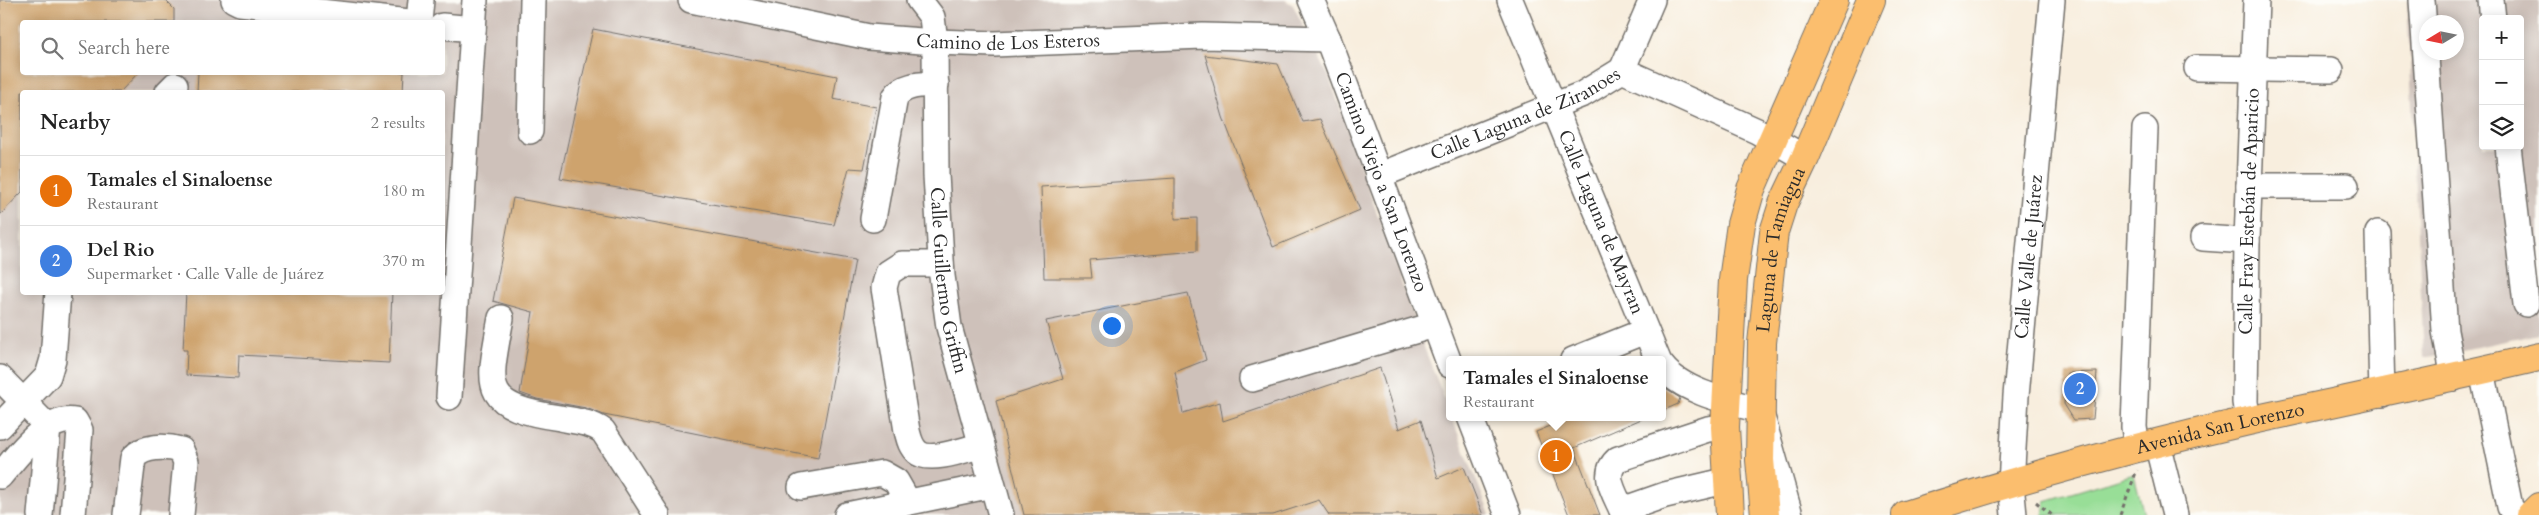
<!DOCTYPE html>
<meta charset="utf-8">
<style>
:root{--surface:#fff;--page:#f6f6f6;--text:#222;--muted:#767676;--line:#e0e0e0;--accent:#db2777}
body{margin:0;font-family:Cardo,serif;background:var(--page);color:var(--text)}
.controls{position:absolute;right:15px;top:15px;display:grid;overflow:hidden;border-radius:5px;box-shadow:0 2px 12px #0003}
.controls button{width:45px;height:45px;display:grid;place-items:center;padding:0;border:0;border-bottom:1px solid var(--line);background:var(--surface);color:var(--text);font:25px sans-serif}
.compass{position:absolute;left:2419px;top:15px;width:45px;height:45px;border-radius:50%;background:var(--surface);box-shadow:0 2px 12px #0003;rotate:260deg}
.you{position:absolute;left:1111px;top:325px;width:18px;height:18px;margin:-12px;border:4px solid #fff;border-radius:50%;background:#1a73e8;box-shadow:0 0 0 8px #1a73e833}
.badge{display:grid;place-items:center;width:32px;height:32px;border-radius:50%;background:var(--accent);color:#fff;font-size:16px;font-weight:700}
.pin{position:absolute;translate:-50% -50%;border:2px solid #fff;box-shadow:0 1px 5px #0006}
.popup{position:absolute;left:1446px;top:356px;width:220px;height:65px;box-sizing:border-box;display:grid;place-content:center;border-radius:5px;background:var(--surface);filter:drop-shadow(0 1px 4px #0005);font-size:16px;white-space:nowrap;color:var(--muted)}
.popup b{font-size:19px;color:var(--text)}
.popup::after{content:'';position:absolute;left:50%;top:100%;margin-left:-10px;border:10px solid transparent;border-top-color:var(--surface)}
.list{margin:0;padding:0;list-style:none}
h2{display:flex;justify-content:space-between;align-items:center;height:65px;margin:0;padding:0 20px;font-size:21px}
h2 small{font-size:16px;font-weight:400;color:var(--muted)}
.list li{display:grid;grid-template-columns:32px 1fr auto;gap:15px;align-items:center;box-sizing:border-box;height:70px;padding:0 20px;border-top:1px solid var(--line)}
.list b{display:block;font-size:19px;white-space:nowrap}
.list p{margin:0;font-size:16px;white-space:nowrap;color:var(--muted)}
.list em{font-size:16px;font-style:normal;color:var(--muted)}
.icon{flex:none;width:28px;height:28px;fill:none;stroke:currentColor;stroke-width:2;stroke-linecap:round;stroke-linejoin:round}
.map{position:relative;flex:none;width:2539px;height:515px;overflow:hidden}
.search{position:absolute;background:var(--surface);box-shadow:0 2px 12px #0003;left:20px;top:20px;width:425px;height:55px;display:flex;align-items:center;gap:12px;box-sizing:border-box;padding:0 18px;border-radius:5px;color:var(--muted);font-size:19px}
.panel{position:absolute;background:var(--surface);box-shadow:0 2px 12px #0003;left:20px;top:90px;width:425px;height:205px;border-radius:5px}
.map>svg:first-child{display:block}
.industrial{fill:#cec1ba;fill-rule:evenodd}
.green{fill:#98de97;stroke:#628461}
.building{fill:#cea36d}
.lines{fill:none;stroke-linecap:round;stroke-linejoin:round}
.minor-casing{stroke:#736f6a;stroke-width:28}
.major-casing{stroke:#736f6a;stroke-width:30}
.path{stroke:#736f6a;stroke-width:3;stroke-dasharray:4 4;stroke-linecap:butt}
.minor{stroke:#fff;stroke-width:25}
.major{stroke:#fbbe6e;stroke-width:28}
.labels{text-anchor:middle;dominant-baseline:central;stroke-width:4;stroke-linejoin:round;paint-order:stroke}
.street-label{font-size:19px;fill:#2b2b2b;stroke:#fdfcf7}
</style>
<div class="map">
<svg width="2539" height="515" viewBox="0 0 2539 515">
<rect width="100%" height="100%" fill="#fdfcf7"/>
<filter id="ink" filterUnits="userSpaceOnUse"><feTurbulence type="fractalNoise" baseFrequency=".02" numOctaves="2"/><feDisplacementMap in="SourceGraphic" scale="10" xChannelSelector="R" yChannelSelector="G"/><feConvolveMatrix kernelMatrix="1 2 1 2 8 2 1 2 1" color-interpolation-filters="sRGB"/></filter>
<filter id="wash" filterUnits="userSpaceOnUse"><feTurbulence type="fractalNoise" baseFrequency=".0096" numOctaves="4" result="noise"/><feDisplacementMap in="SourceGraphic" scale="20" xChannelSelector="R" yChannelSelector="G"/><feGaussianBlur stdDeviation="1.12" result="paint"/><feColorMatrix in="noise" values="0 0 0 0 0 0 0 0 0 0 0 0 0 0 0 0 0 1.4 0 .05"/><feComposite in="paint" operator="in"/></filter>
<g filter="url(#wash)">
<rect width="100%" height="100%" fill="#f8eede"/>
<path class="industrial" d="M0 0H1285L1293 5 1329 77 1424 347 1490 515H0ZM22 22H442V72H22ZM22 92H442V292H22Z
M2407 0H2539V334L2424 358ZM2483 19H2520V146H2483ZM2426 22H2456V52H2426Z"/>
<path class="green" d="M2134 474 2144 515H2043L2045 501Z"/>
<g id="blocks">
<path class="building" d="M0 0H165L174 9V22H22V72H139L120 92H22V192L0 215Z
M593 29 837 76 833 99 876 107 864 169 849 168 834 225 560 178Z
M1205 55 1278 64 1303 122 1320 119 1360 210 1273 247 1223 117Z
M198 72H404L403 92H197Z
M1175 178V219L1197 218V251L1090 260 1092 278H1044L1041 187Z
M513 198 855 260 818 458 604 415 586 408 537 399 520 393 533 312 493 301Z
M186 292H392L389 363 239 355 238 378 186 375 187 350H183Z
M1188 293 1206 360 1175 372 1183 413 1220 402 1223 421 1380 368 1399 429 1421 420 1438 478 1464 467 1483 515H1329L1319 500 1273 515H1024L996 401 1063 379 1046 321Z
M2097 372 2093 419 2074 420 2064 404 2067 373Z
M1662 387 1680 398 1678 404 1662 411Z
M1572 417H1646L1574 448 1600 515H1569L1536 432Z"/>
</g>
</g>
<g filter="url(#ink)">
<use href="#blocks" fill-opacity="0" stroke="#736f6a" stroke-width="1"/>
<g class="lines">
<defs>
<g id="minor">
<path d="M234 0 240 3 409 22"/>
<path id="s1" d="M691 0 869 37 935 42 994 44 1203 36 1328 39"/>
<path id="s2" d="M919 0 932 17 935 42 936 175 942 276 949 327 1001 515"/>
<path id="s3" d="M1311 0 1328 39 1450 365"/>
<path id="s4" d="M1510 0 1658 360"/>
<path d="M2422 0 2445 331 2454 378"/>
<path d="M2491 0 2493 19"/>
<path d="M419 22 421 0"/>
<path d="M442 26 473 29"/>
<path d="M2197 68 2331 70"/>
<path d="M1622 70 1757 131 1805 158"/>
<path d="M1622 70 1652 0"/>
<path d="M168 92 175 85"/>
<path d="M530 131 533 0"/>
<path d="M2508 146 2526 304"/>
<path id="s5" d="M1378 176 1583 94 1622 70"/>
<path d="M2249 186H2346"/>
<path d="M873 219 895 97C904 84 922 85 936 84"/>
<path d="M2378 233 2382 394"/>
<path d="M2203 238 2247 241"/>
<path d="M941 264H902L888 273 884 288 907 431C909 438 910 446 917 452 929 463 967 449 982 445"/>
<path d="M501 318C488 389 480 406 560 418 575 421 590 422 603 431L657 515"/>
<path d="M1573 360 1645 331"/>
<path d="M1662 366C1682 392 1730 402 1760 410L1790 515"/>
<path d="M2482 371 2510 507 2516 515"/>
<path d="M0 378 48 427 40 515"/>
<path d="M1252 379 1434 325"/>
<path d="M449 397 475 0"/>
<path d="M1470 417 1508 515"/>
<path id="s6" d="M2248 421 2245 402 2247 241 2256 0"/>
<path d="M0 426 48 376 53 359 58 292"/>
<path d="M2157 443 2175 515"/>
<path d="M2137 448 2134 427 2145 129"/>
<path d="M0 476C18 455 45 416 75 421L80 430 73 515"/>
<path d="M801 487 882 473 896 481 908 502"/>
<path d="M1622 510 1665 495 1729 480"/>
<path d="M126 515 133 458C144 445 166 446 181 450L186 462 181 515"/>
<path d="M847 515 992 485"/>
<path d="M1624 515C1617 496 1599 475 1618 459L1708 429 1725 427"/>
<path id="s7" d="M2014 515 2011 484 2016 396 2052 0"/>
</g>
<g id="major">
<path d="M1730 515 1725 427 1733 280 1741 224 1751 189 1834 0"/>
<path id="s8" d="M1765 515 1760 460 1762 343 1774 232 1783 204 1805 158 1871 0"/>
<path id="s9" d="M1906 515C2019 479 2133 447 2248 421 2345 400 2442 380 2539 357"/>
<path d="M2531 515 2539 507"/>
</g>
</defs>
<use href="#minor" class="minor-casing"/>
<use href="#major" class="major-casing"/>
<path class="path" d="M2036 502 2052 515
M2120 515 2137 470"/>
<use href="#minor" class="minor"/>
<use href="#major" class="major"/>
</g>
</g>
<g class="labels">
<g class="street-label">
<text stroke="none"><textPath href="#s1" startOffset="321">Camino de Los Esteros</textPath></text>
<text stroke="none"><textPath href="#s5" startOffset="160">Calle Laguna de Ziranoes</textPath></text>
<text stroke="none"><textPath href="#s3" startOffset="195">Camino Viejo a San Lorenzo</textPath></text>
<text stroke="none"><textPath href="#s6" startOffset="210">Calle Fray Estebán de Aparicio</textPath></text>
<text stroke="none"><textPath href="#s4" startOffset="240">Calle Laguna de Mayran</textPath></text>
<text stroke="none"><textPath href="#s8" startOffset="268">Laguna de Tamiagua</textPath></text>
<text stroke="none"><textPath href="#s7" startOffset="259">Calle Valle de Juárez</textPath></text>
<text stroke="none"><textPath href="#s2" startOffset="286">Calle Guillermo Griffin</textPath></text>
<text stroke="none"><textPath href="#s9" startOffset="326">Avenida San Lorenzo</textPath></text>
</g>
</g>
</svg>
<div class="controls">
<button>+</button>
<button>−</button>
<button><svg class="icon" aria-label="layers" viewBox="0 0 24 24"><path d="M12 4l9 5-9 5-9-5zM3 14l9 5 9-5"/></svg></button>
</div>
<svg class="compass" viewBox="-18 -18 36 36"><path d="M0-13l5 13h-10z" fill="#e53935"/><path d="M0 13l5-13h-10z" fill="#767676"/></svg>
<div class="you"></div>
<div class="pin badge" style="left:1556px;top:456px;background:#e8710a">1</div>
<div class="popup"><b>Tamales el Sinaloense</b>Restaurant</div>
<div class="pin badge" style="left:2080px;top:389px;background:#3f7fe0">2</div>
<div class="search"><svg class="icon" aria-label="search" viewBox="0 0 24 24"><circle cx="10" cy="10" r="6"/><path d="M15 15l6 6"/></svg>Search here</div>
<section class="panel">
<h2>Nearby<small>2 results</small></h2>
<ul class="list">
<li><span class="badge" style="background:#e8710a">1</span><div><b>Tamales el Sinaloense</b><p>Restaurant</p></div><em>180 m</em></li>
<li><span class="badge" style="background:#3f7fe0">2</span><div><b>Del Rio</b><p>Supermarket · Calle Valle de Juárez</p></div><em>370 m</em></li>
</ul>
</section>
</div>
